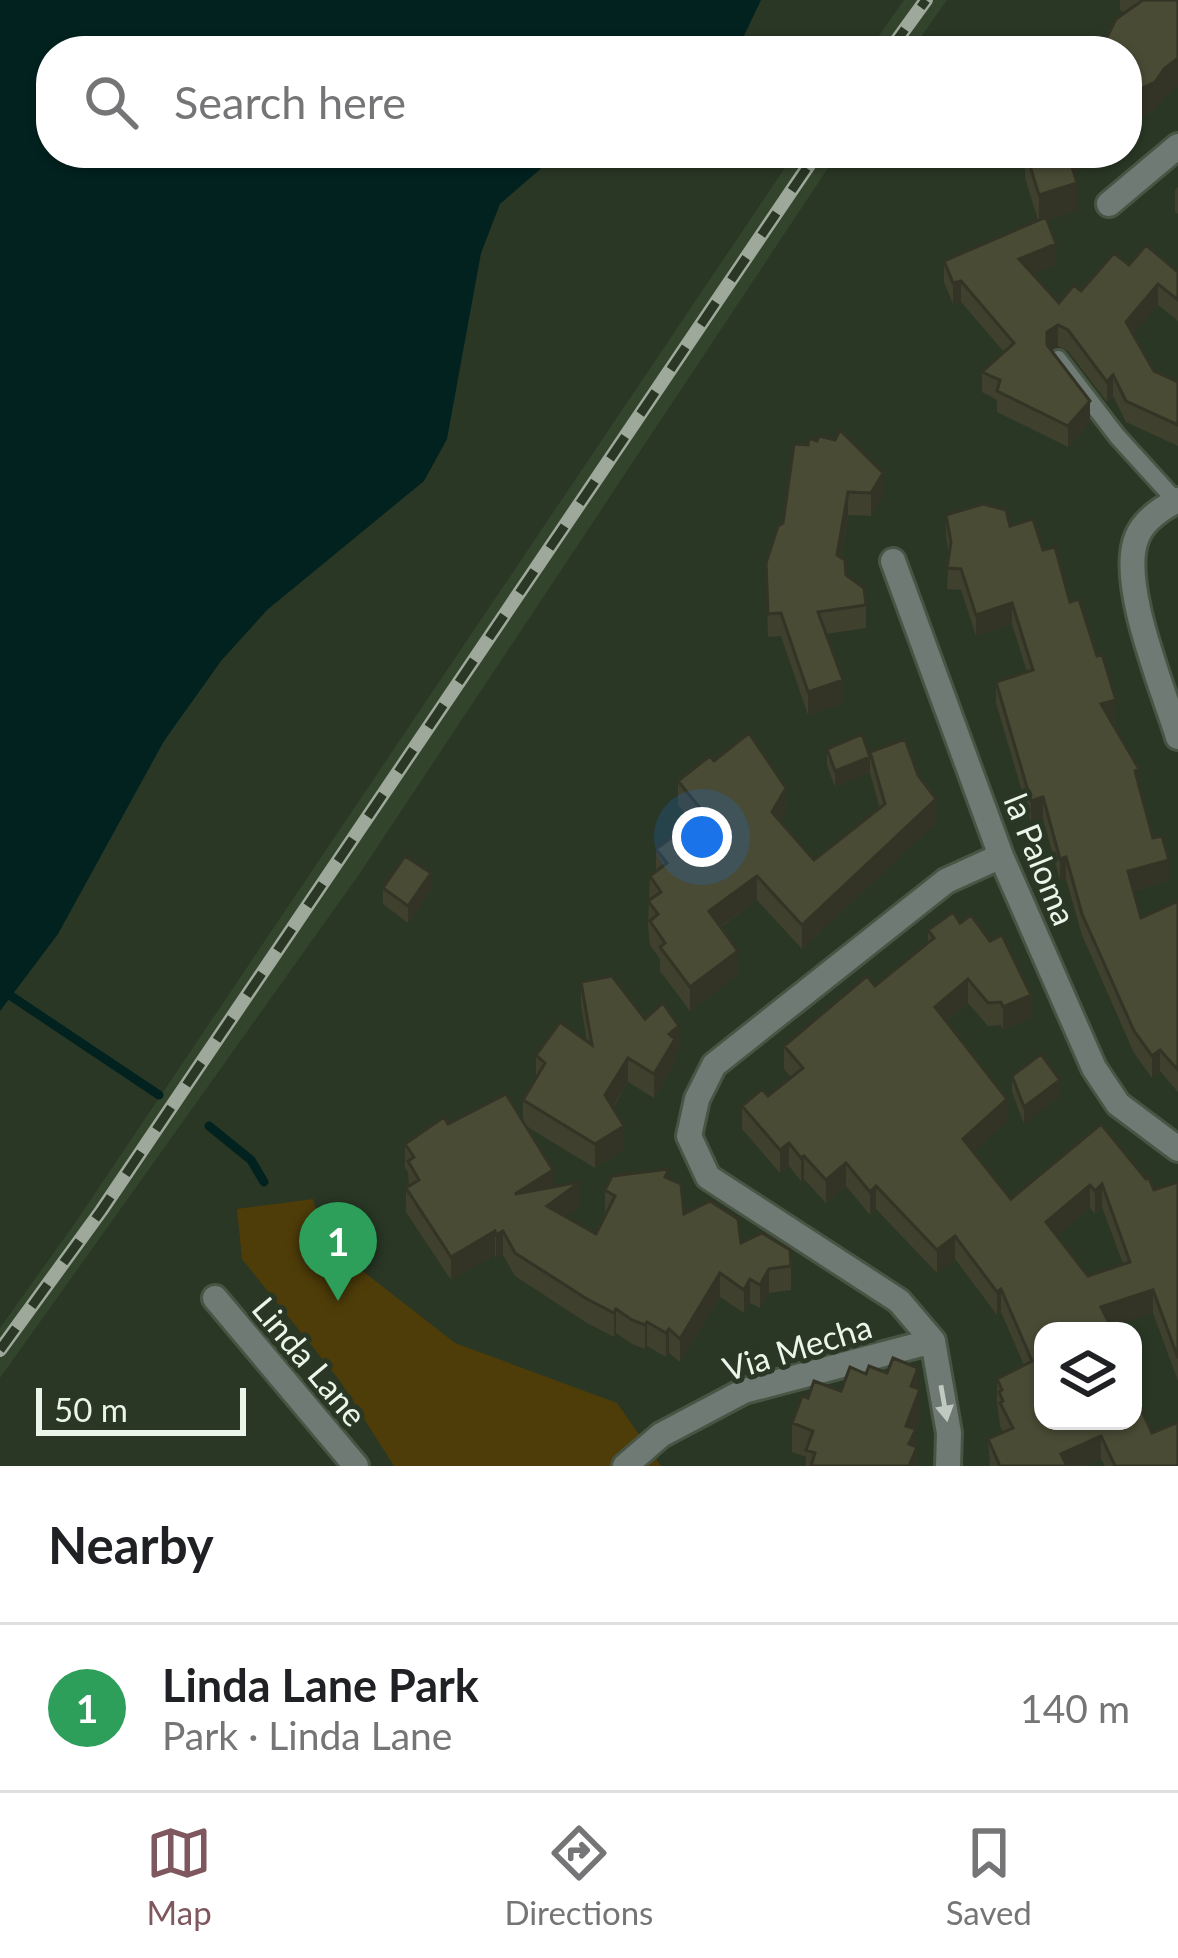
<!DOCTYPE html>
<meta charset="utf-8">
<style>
:root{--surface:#fff;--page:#f2f2f2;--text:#202124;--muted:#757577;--line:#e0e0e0;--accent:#7f575e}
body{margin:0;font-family:Lato,sans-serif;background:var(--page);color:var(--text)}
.controls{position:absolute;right:36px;bottom:36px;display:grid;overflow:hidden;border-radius:24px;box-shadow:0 3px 9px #0004}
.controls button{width:108px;height:108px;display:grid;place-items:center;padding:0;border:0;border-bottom:3px solid var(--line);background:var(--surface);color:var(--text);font:60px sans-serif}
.scale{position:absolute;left:36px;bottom:30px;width:210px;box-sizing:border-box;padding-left:12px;border:6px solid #ecf5e9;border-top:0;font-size:33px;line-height:42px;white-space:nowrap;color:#ecf5e9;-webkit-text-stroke:9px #2a3725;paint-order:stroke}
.you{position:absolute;left:702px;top:837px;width:42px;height:42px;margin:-30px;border:9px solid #fff;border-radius:50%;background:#1a73e8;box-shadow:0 0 0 18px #1a73e833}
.badge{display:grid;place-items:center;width:78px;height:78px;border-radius:50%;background:var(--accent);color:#fff;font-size:39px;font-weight:700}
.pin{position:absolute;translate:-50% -99px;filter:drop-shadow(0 3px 6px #0008)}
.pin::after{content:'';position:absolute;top:63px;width:42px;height:36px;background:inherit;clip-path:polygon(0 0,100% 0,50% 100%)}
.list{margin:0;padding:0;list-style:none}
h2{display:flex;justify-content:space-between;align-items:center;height:156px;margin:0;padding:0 48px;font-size:51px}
h2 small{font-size:39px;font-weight:400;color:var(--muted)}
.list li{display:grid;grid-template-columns:78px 1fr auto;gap:36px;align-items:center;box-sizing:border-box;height:168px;padding:0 48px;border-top:3px solid var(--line)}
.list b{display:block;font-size:45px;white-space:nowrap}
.list p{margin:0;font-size:39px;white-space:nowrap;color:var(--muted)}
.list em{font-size:39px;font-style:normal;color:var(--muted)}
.icon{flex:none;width:66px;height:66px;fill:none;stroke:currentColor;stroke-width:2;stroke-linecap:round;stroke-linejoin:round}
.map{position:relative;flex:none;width:1178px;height:1466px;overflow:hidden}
.search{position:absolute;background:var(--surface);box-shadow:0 3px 9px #0004;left:36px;right:36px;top:36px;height:132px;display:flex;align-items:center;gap:30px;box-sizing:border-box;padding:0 42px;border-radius:48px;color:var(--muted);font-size:45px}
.sheet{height:324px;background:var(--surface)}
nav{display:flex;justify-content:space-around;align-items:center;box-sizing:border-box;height:168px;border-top:3px solid var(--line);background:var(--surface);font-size:33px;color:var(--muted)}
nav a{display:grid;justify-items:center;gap:6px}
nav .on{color:var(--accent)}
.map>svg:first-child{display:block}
.built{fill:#33442d}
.green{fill:#4f3d09}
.water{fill:#02221f}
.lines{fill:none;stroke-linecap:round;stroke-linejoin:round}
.stream{stroke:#02221f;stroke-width:9}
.service-casing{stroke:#495544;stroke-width:22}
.minor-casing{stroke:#495544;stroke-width:30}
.service{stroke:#6f7a74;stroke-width:16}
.minor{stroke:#6f7a74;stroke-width:24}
.rail-casing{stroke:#9ea99b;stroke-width:14}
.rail{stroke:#2a3725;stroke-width:9;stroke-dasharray:27;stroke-linecap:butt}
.wall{fill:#3f402e;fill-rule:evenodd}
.shaded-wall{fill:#333425}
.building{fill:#494b35;stroke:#333425;stroke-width:3;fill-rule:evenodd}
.oneway{fill:#c0cac0}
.labels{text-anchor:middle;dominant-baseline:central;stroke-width:10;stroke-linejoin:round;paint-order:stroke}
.street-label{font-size:33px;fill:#ecf5e9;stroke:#2a3725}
</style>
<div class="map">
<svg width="1178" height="1466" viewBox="0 0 1178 1466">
<rect width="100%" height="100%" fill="#2a3725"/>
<path class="built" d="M904 0H947L911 51H868Z
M795 153H838L358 876 0 1378V1328L73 1226Z"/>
<path class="green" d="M313 1199 324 1241 455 1343 617 1403 661 1466H394L340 1381 242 1259 237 1209Z"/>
<path class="water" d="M0 0H761L742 40 731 41 715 51H51V153H559L500 204 481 253 447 439 424 481 267 610 221 661 164 741 58 934 0 1011Z"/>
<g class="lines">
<path class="stream" d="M11 996 159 1095
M209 1126 251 1160 264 1182"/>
<defs>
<path id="service" d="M1058 359 1117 436 1176 501"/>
<path id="minor" d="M1109 204 1178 146
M1178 500C1162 508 1144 520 1137 537 1118 582 1163 688 1178 737
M893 561 1001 856 1094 1068 1118 1104 1178 1149
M215 1298 356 1466
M625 1466 661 1435 744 1391 933 1341
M948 1466 949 1433 933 1341 899 1301 708 1177 689 1136 697 1099 714 1065 946 881 1001 856"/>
</defs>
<use href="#service" class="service-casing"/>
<use href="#minor" class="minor-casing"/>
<use href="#service" class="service"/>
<use href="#minor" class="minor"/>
<defs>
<path id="rail" d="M889 51 926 0
M0 1350 101 1211 817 153"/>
</defs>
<use href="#rail" class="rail-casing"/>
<use href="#rail" class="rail"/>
</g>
<path class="wall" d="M1120 0H1178V86L1164 97 1155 110 1128 123 1125 13 1120 10Z
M1025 153H1090L1075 175 1077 211 1047 220 1056 265 1033 274 1059 303 1129 265 1178 272V321L1158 305 1133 334 1154 371 1178 382V446L1126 422 1113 396 1107 402 1068 351 1058 346 1051 350 1090 422 1068 447 997 412V400L982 392V372L1004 352 961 302 953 304 944 282V261L1038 220 1025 178Z
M1178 187V214L1175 211V190Z
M883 473V496L871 516 848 515 841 557 846 575 866 605V628L826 634 843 703 808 715 781 636 768 637 766 563 778 526Z
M946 515 1010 526 1043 550 1070 602 1116 721 1112 723 1139 789 1153 838 1169 881 1133 891 1141 918 1178 901V1092L1160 1071 1152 1078 1134 1053 1082 935 1066 879 1060 880 1043 819 1031 822 996 703V682L1027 672 1012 624 976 636 961 590 947 589 949 554 946 536Z
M827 749 870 752 936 823 802 949 757 900 721 927 738 975 690 1011 660 971V959L650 945 648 925 650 876 656 872V849L692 822 678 805V781L714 761 786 812 780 822 814 860 880 809 870 773 835 787 827 765Z
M383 888 431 890 408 923 383 904Z
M928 930 1031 1018 1003 1030 1001 1025 988 1026 968 1003 946 1021 1007 1122 974 1152 1011 1199 1101 1124 1154 1190 1178 1182V1381L1153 1313 1043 1331 1152 1433 1178 1466H1105L1101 1459 1086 1466H990L988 1439 1003 1432 1000 1426 997 1402V1379L1024 1365 1001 1312 997 1315 955 1259 937 1273 876 1209 870 1215 846 1186 826 1203 804 1179 801 1181 789 1166 780 1173 742 1129V1106L768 1096 791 1077 784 1069V1046L875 986 928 943ZM1102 1207 1123 1264 1088 1276 1057 1236 1090 1208 1095 1214Z
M581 982 645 1019 679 1050 675 1053V1063L654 1098 628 1082 613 1108 624 1150 595 1168 526 1126 553 1187 580 1206 565 1217 596 1234 606 1215 605 1214V1190L669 1179 684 1214 791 1266V1290L769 1293 760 1308 750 1303 744 1313 720 1297 680 1362 669 1353 666 1357 647 1346 645 1349 632 1344 616 1333 614 1337 587 1323 515 1276 503 1255 496 1259 495 1255 451 1280 406 1212V1188L409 1186 408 1172 405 1168V1144L448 1124 523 1121V1100L536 1078V1055L587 1041 581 1006Z
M1012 1076 1060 1096 1024 1124 1012 1092Z
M866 1374 918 1388 920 1419 916 1431 917 1466H806V1457L792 1452V1423L808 1398 841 1391Z"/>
<path class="shaded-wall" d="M1178 58V86L1164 97 1155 110 1128 123V95Z
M1071 153H1090L1069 185V157Z
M1077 183V211L1039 223V195Z
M1056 244V265L1019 280V259Z
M961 281V302L953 304V283Z
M1158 284V305L1126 343V322Z
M1058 325V346L1047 353V332Z
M1113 375V396L1107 402V382Z
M1090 401V422L1068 447V426Z
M883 473V496L871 516V493Z
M848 492V515L837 578V555Z
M1012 603V624L976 636V615Z
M843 680V703L808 715V692Z
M1116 700V721L1101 726V704Z
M870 757V773L835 787V771Z
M786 788V812L772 836V812Z
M1043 797V819L1031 822V801Z
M936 799V823L802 949V925Z
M1066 857V879L1060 880V859Z
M1169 860V881L1128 892V871Z
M431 873V890L408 923V906Z
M757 876V900L709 935V911Z
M738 951V975L690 1011V987Z
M968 979V1003L935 1030V1007Z
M1031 995V1018L1003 1030V1007Z
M679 1026V1050L675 1053V1063L654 1098V1074L669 1034Z
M1160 1050V1071L1152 1078V1056Z
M628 1058V1082L605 1119V1095Z
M1060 1080V1096L1024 1124V1107Z
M1007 1099V1122L963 1162V1139Z
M624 1126V1150L595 1168V1144Z
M789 1143V1166L780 1173V1150Z
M804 1156V1179L801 1181V1158Z
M846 1163V1186L826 1203V1180Z
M553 1170V1194H515Z
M580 1182V1206L547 1230V1206Z
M1102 1184V1207L1095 1214V1191Z
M1090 1185V1208L1046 1245V1222Z
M876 1186V1209L870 1215V1192Z
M495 1231V1255L451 1280V1257Z
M503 1231V1255L496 1259V1235Z
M955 1236V1259L937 1273V1250Z
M769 1269V1293L760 1308V1285Z
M720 1273V1297L680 1362V1339Z
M750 1279V1303L744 1313V1290Z
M1001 1289V1312L997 1315V1292Z
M1153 1290V1313L1101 1330V1307Z
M616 1309V1333L614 1337V1313Z
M647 1322V1346L645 1349V1325Z
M669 1329V1353L666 1357V1333Z
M918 1368 920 1419 916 1431 917 1466H909L906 1426 911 1386Z
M1101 1436V1459L1086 1466H1061V1454Z"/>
<path class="building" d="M1143 0H1178V58L1164 69 1155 82 1128 95 1127 51H1100L1116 19Z
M1026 153H1071L1069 157 1077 183 1039 195Z
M1046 217 1056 244 1019 259 1059 303 1074 285 1081 291 1114 253 1129 265 1146 245 1178 272V300L1158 284 1126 322 1154 371 1178 382V425L1126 401 1113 375 1107 382 1068 330 1058 325 1047 332V345L1090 401 1068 426 997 391 1000 380 982 372 1014 343 961 281 953 283 944 261Z
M840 430 883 473 871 493 848 492 837 555 845 560 846 575 864 588 866 605 818 612 843 680 808 692 781 613 768 614 766 563 778 526 783 523 794 444 808 445 809 438 817 441 819 436 835 440Z
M983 504 1006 510 1010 526 1033 519 1043 550 1055 547 1070 602 1079 599 1097 656 1102 654 1116 700 1101 704 1139 769 1135 771 1153 838 1162 836 1169 860 1128 871 1141 918 1178 901V1070L1160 1050 1152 1056 1134 1031 1082 914 1066 857 1060 859 1043 797 1031 801 996 682 1033 670 1012 603 976 615 961 569 947 568 951 542 946 515Z
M749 733 786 788 772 812 814 860 885 804 870 752 905 739 918 775 936 799 802 925 757 876 709 911 738 951 690 987 660 947 665 943 650 921 658 914 648 901 661 892 650 876 667 863 656 849 704 813 678 781 710 756 714 761Z
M862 734 870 757 835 771 827 749Z
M405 856 431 873 408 906 383 888Z
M953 912 960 923 971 915 990 941 1002 935 1031 995 1003 1007 1001 1002 988 1003 968 979 935 1007 1007 1099 963 1139 1011 1199 1101 1124 1146 1179 1149 1178 1154 1190 1178 1182V1358L1153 1290 1101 1307 1113 1331H1043V1421H1133V1391L1152 1433 1178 1422V1466H1115L1101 1436 1061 1454 1067 1466H1000L988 1439 1013 1428 1000 1403 1003 1401 999 1392 1002 1390 997 1379 1032 1361 1001 1289 997 1292 955 1236 937 1250 876 1186 870 1192 846 1163 826 1180 804 1156 801 1158 789 1143 780 1150 742 1106 762 1089 768 1096 803 1068 784 1046 867 976 875 986 934 938 928 930ZM1102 1184 1130 1262 1088 1276 1046 1222 1090 1185 1095 1191Z
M612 976 645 1019 663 1003 679 1026 669 1034 675 1039 654 1074 628 1058 605 1095 624 1126 595 1144 523 1100 545 1063 536 1055 560 1022 592 1045 581 982Z
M1041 1054 1060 1080 1024 1107 1012 1076Z
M506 1094 553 1170 515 1194 580 1182 547 1206 596 1234 615 1196 605 1190 612 1176 669 1169 665 1177 681 1184 684 1214 710 1201 738 1219 741 1243 762 1233 790 1250 791 1266 769 1269 760 1285 750 1279 744 1290 720 1273 680 1339 669 1329 666 1333 647 1322 645 1325 632 1320 616 1309 614 1313 587 1299 515 1253 503 1231 496 1235 495 1231 451 1257 406 1188 419 1180 408 1161 414 1157 405 1144 444 1117 448 1124Z
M893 1358 918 1368 911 1386 920 1389 906 1426 916 1429 909 1444 917 1447 909 1466H811L815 1453 806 1450 813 1431 792 1423 802 1396 808 1398 814 1381 841 1391 850 1367 866 1374 869 1366 887 1373Z"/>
<defs><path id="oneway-solid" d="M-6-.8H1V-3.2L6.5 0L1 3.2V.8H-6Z" transform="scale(3)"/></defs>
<use class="oneway" href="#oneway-solid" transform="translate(944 1403) rotate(80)"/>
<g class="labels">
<g class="street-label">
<text transform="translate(1041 859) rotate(68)">la Paloma</text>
<text transform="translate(797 1347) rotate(-17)">Via Mecha</text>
<text transform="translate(310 1361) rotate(50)">Linda Lane</text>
</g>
</g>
</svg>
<div class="controls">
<button><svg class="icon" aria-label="layers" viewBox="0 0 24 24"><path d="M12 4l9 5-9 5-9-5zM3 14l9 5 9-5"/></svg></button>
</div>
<div class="scale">50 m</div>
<div class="you"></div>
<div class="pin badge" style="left:338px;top:1301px;background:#2e9e5b">1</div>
<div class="search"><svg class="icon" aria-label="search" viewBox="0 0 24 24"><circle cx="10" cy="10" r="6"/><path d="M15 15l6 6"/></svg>Search here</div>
</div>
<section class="sheet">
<h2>Nearby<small></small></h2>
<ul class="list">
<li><span class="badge" style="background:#2e9e5b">1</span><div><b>Linda Lane Park</b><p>Park · Linda Lane</p></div><em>140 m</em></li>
</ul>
</section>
<nav>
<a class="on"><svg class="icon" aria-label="map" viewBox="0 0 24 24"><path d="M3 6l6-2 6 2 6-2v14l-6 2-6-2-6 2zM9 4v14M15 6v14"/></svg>Map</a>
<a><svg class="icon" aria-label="directions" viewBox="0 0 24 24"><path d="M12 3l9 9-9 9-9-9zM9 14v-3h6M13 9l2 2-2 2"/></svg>Directions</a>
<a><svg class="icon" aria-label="saved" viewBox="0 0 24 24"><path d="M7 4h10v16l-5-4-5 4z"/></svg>Saved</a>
</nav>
